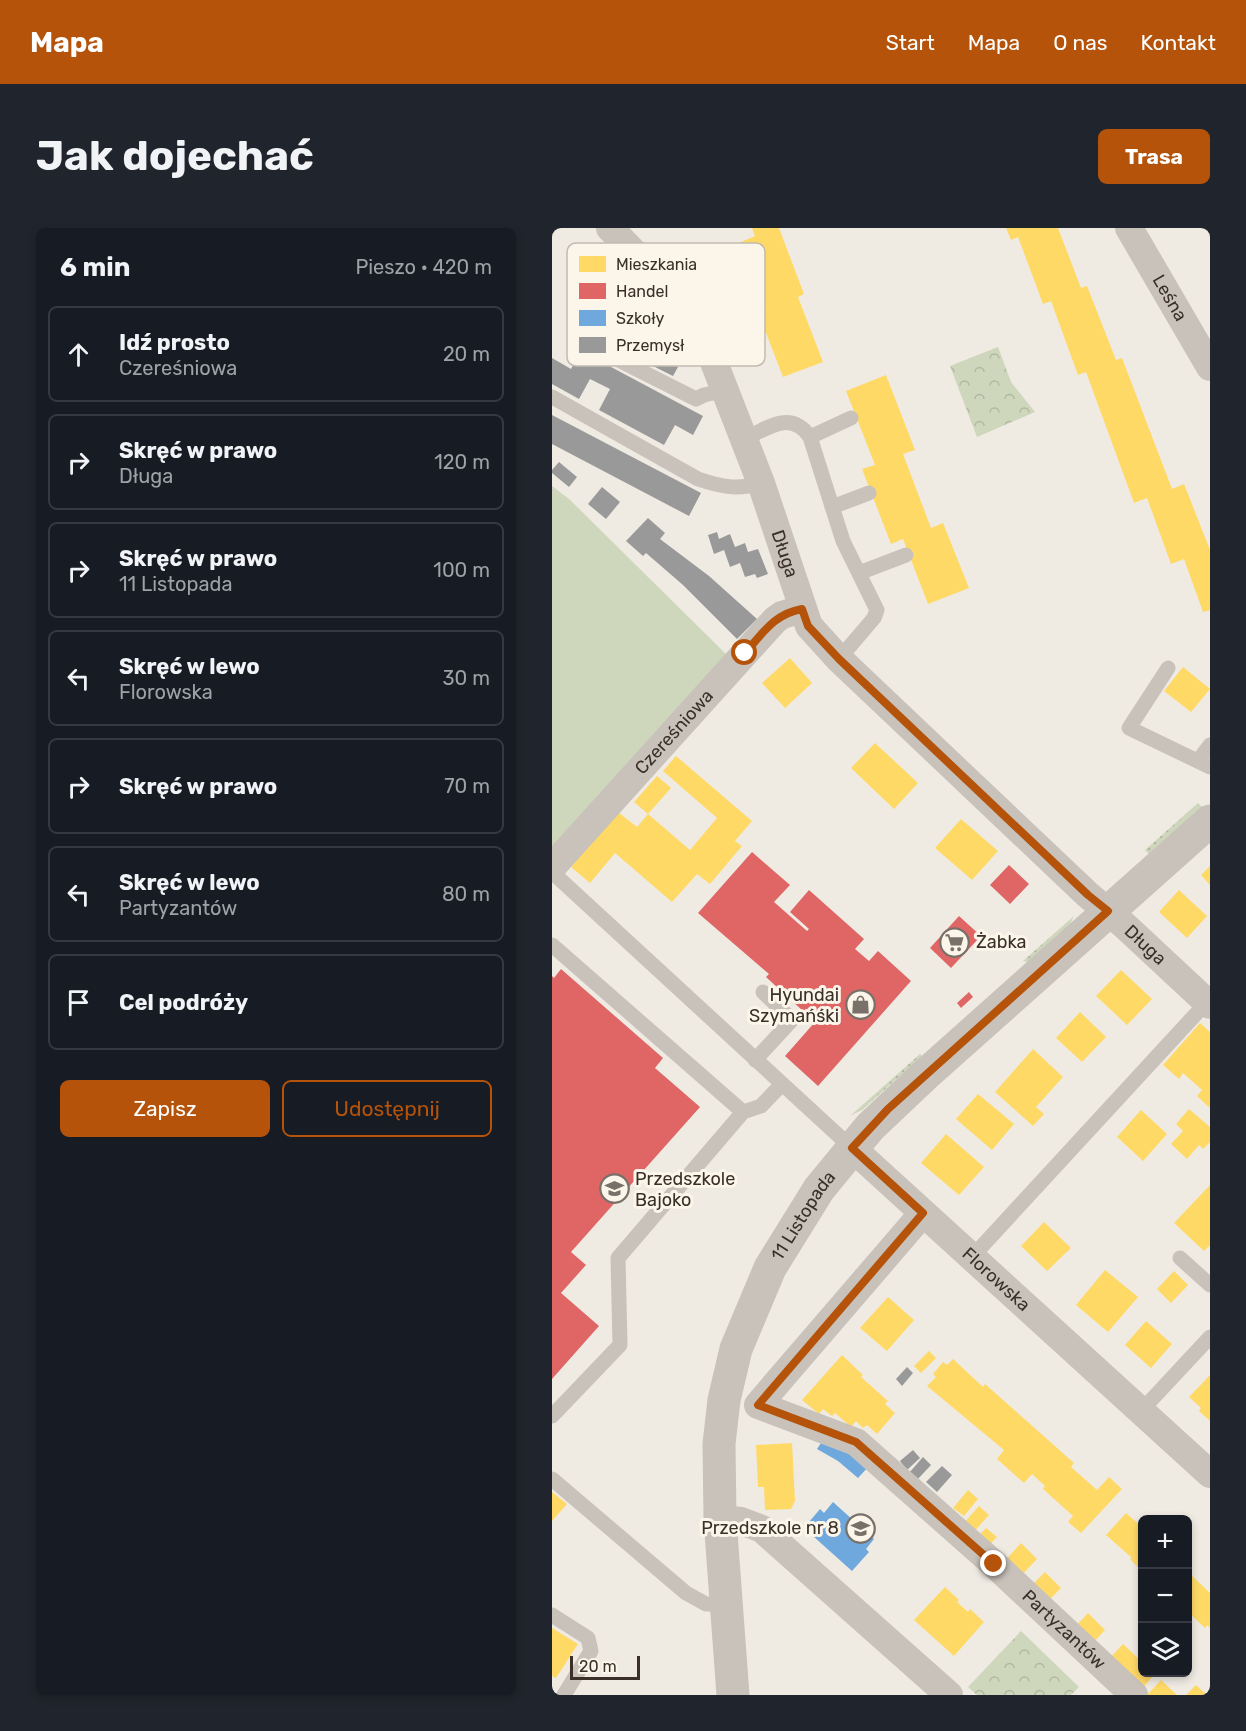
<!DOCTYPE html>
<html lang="pl">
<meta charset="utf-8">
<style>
:root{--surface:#171b24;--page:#20242c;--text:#f1f3f6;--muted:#9ea1a6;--line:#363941;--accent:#b45309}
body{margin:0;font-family:Rubik,sans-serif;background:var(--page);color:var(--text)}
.controls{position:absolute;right:18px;bottom:18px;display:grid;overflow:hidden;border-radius:9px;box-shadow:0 3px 9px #0003}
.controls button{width:54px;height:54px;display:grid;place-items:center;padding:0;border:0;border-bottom:2px solid var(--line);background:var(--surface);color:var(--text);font:30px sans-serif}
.scale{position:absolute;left:18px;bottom:15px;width:70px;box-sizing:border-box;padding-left:6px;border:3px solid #3a3028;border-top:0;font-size:16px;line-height:21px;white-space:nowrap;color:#3a3028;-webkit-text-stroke:4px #fbf5ea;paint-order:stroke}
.stop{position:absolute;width:18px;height:18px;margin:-14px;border:4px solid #b45309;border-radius:50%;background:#fff}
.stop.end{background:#b45309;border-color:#fff;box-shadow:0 2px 6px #0008}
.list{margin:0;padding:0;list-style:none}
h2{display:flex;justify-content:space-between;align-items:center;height:78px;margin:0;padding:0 24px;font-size:26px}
h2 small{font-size:20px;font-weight:400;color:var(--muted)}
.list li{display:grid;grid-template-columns:39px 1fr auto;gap:18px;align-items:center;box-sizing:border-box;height:96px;margin:0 12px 12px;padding:0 12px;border:2px solid var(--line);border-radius:9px}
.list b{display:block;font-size:22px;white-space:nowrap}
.list p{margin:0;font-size:20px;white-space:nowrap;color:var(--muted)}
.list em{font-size:20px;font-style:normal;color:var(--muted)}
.actions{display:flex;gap:12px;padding:18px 24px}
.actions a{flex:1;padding:14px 0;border:2px solid var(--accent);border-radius:9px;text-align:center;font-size:21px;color:var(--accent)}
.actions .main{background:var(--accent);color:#fff}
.icon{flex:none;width:33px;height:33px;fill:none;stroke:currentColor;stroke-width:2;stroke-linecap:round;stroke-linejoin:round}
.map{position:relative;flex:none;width:658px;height:1467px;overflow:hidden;border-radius:9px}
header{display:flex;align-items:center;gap:36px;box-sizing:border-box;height:84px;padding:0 30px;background:var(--accent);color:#fff}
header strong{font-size:28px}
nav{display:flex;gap:33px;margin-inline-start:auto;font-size:21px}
.intro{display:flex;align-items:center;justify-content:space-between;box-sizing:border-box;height:144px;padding:0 36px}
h1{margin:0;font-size:42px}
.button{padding:15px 27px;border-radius:9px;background:var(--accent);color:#fff;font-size:21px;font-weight:700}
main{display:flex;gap:36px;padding:0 36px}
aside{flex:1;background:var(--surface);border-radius:9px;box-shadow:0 3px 9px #0003}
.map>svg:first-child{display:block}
.grass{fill:url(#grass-dots)}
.park{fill:url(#park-crowns)}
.pitch{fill:#ced6bb}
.homes{fill:#ffd966}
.shops{fill:#e06666}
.schools{fill:#6fa8dc}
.industry{fill:#999}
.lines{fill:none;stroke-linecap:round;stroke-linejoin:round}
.service{stroke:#c8c2bb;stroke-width:15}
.minor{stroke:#c8c2bb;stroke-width:28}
.tertiary{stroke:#c8c2bb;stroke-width:33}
.route{stroke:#b45309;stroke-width:8}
.labels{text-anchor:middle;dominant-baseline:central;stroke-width:6;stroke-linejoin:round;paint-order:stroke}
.street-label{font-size:18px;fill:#3a3028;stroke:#fbf5ea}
.poi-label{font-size:18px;fill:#3a3028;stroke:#fbf5ea;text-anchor:start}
.key{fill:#fbf5ea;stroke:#c1bab0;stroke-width:1.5}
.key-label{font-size:16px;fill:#3a3028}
</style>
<header>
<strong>Mapa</strong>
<nav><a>Start</a><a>Mapa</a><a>O nas</a><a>Kontakt</a></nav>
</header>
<div class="intro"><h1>Jak dojechać</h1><a class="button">Trasa</a></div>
<main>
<aside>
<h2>6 min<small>Pieszo · 420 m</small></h2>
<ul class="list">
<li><svg class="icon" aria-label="ahead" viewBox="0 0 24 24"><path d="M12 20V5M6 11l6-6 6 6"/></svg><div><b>Idź prosto</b><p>Czereśniowa</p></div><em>20 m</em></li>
<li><svg class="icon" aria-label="right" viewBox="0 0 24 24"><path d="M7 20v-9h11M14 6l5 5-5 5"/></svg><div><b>Skręć w prawo</b><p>Długa</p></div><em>120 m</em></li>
<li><svg class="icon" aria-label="right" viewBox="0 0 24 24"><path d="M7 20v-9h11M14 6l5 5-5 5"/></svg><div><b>Skręć w prawo</b><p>11 Listopada</p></div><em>100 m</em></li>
<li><svg class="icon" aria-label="left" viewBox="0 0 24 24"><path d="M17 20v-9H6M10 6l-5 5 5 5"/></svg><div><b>Skręć w lewo</b><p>Florowska</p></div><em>30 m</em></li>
<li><svg class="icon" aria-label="right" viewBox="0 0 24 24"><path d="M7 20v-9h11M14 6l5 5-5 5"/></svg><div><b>Skręć w prawo</b></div><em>70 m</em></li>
<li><svg class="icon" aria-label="left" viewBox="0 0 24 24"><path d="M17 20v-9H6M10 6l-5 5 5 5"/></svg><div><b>Skręć w lewo</b><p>Partyzantów</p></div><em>80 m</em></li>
<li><svg class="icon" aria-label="arrive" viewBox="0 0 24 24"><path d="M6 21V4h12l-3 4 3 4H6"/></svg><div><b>Cel podróży</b></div></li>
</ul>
<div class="actions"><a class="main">Zapisz</a><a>Udostępnij</a></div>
</aside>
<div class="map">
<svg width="658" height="1467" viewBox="0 0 658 1467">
<defs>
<pattern id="grass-dots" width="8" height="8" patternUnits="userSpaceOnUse" patternTransform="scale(1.5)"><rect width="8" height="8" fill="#ced6bb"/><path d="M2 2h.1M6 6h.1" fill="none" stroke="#b2b8a1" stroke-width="1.8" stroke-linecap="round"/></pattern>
<pattern id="park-crowns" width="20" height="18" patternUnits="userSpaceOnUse" patternTransform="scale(1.5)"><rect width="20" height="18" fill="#ced6bb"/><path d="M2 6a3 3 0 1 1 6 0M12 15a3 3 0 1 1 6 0" fill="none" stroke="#b2b8a1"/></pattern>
</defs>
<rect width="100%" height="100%" fill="#efebe3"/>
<path class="grass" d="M646 575 650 579 597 626 593 622Z
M522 688 518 696 476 734 471 733Z
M368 826 370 828 310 882 298 888Z"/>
<path class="park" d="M446 119 459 154 483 184 425 209 398 138Z
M469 1403 527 1459 519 1467H425L416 1459Z"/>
<path class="pitch" d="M0 258 17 271 178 430 0 621Z"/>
<path class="homes" d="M200 0H227L252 66 246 69 271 134 231 149 206 84 214 81 189 14 203 8Z
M454 0H506L529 60 535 58 564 132 570 130 620 261 632 256 658 322V382L651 384 632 331 619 336 595 270 582 275 534 144 526 147 499 73 491 76 466 9 459 12Z
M334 147 363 222 351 226 379 300 391 295 417 360 376 376 351 311 339 316 310 241 323 237 294 163Z
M238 430 260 455 233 480 210 455Z
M631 439 658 461 639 484 612 463Z
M323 515 366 555 342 581 299 540Z
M124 528 200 593 183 613 190 618 158 656 145 646 120 674 63 625 38 655 19 639 66 584 85 599 96 586 82 574 105 548 119 560 96 586 138 622 165 590 111 543Z
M409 591 446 623 420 652 383 620Z
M658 638V657L649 647Z
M627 662 655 688 635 710 607 684Z
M569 742 600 771 575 797 544 768Z
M528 784 554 809 530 834 504 810Z
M648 795 658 804V880L645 868 650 862 631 845 627 851 611 837Z
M481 821 511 849 484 879 492 886 481 898 443 864Z
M426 866 462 896 440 922 404 891Z
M637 881 658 899V914L651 921 647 917 635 931 619 916 631 903 624 896Z
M589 882 615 906 591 933 565 909Z
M394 906 432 939 407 967 369 935Z
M658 957V1017L652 1023 622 995Z
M492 994 519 1020 495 1043 469 1018Z
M553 1042 586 1069 556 1104 524 1077Z
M622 1043 636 1057 619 1075 605 1061Z
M336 1069 362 1092 335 1123 308 1100Z
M594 1093 620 1116 599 1140 573 1117Z
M377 1123 384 1130 369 1145 362 1138Z
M290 1127 311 1147 309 1149 336 1173 333 1176 343 1185 325 1206 315 1197 311 1200 304 1193 299 1199 283 1185 280 1188 271 1181 267 1186 250 1172Z
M401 1131 431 1159 433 1156 522 1235 519 1239 545 1262 557 1249 570 1261 529 1305 516 1294 521 1288 491 1261 493 1258 480 1246 472 1255 445 1231 452 1222 375 1158 384 1149 381 1146 391 1134 395 1137Z
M658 1147V1193L647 1183 649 1180 637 1169Z
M240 1215 243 1273 239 1281 213 1282 212 1259H206L204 1217Z
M416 1262 426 1271 412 1288 401 1280Z
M0 1264 15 1276 0 1293Z
M427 1278 437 1287 420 1306 410 1297Z
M574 1285 590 1299V1343L578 1331 580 1330 554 1307Z
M434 1300 445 1309 435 1319 425 1309Z
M469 1315 485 1331 467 1350 451 1335Z
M493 1344 509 1360 495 1374 479 1358Z
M636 1344 658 1365V1400L655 1397 653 1400 636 1384Z
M393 1359 407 1372 405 1374 416 1384 418 1381 432 1394 402 1428 362 1392Z
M536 1385 553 1402 540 1416 522 1400Z
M0 1400 26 1416 4 1450 0 1448Z
M571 1416 590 1434V1444L603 1446 589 1462 556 1432Z
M609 1452 625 1467H595Z
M644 1457 655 1467H634Z"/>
<path class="shops" d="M200 624 238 657 222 674 255 703 257 701 238 684 257 662 312 711 303 721 317 733 326 723 359 753 266 858 233 828 263 794 214 749 217 746 146 685Z
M457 637 477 656 458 676 438 657Z
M407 688 429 708 399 740 378 720Z
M9 741 111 830 103 840 148 879 19 1024 34 1037 9 1065 47 1098 0 1151V748L2 750Z
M417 764 421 769 409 780 405 775Z"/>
<path class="schools" d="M273 1209 318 1237 306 1250 286 1233 265 1221Z
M281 1274 322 1311 314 1321 317 1324 300 1343 252 1300 268 1281 272 1285Z"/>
<path class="industry" d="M54 92 113 121 108 130 126 139 121 148 45 110Z
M29 123 151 188 141 207 123 197 112 217 47 182 58 161 38 151 27 171 0 156V130L19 141Z
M0 187 149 265 137 288 0 216Z
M7 234 25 249 17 259 0 245V242Z
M50 259 68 274 54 291 36 276Z
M96 290 113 305 108 311 157 348 205 391 185 411 131 357 94 325 91 328 74 313Z
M165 304 167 311 178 306 183 319 193 315 196 324 206 321 216 346 205 350 203 346 193 349 188 335 178 339 172 322 162 326 156 307Z
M355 1139 361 1145 350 1158 344 1151Z
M361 1222 368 1230 355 1242 348 1233Z
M371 1229 379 1237 365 1252 357 1245Z
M390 1238 400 1247 385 1264 374 1254Z"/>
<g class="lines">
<path class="service" d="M29 113 144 171 152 167 174 162
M0 169 146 251C170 259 185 262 209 255
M258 209 299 190
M193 211C217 199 239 182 258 209L291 313 325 382 322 390 287 431
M280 279 317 265
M307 345 354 327
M616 440 577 500 658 539
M646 533 658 517
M0 644 300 920
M0 717 191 884
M203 832 240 792 211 764
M420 1029 655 774
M628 1030 658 1057
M589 1183 658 1109
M0 1188 68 1117 66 1030 191 884 209 878 230 856
M0 1251 134 1365 154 1376H174
M0 1387 36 1410 39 1423 12 1467"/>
<g class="minor">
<path id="s1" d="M58 0 125 69 149 101 209 255 257 398 287 431 536 667 572 697 658 777"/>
<path id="s2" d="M577 0 658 139"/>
<path id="s3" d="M0 639 223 392 230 387 250 381"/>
<path id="s4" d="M300 920 658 1246"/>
<path id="s5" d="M371 985 206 1177 304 1214 442 1336 582 1467"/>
<path d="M168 1291 189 1293 210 1301 397 1467"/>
</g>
<path class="tertiary" id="s6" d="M181 1467 168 1291 167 1216 172 1172 184 1121 218 1040 267 961 318 899 373 847 658 593"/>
</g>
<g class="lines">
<path class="route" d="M193 425C211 405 222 386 250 381L256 398 287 431 536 667 556 683 336 881 300 920 371 985 206 1177 304 1214 442 1336"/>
</g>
<defs>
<symbol id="supermarket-ring" viewBox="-11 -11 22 22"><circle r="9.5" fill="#fbf5ea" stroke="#797169" stroke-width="1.5"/><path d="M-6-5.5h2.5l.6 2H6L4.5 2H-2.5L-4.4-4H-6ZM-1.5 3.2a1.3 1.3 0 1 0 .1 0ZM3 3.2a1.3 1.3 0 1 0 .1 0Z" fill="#797169"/></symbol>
<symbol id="shop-ring" viewBox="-11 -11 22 22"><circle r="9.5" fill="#fbf5ea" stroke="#797169" stroke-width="1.5"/><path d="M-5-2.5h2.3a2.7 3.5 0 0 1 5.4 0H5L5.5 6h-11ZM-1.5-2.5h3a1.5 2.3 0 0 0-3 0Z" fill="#797169"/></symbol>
<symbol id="school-ring" viewBox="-11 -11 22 22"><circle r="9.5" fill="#fbf5ea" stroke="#797169" stroke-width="1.5"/><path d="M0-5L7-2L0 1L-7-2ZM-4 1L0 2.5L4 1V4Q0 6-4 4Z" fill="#797169"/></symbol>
</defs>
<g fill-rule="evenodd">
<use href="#supermarket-ring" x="386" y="698" width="33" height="33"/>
<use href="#shop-ring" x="292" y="760" width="33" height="33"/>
<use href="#school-ring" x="46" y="944" width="33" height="33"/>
<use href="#school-ring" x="292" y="1284" width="33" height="33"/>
</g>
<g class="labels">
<g class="street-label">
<text stroke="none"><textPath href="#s2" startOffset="81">Leśna</textPath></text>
<text stroke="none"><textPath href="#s1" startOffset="376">Długa</textPath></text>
<text stroke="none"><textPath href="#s3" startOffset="182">Czereśniowa</textPath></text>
<text stroke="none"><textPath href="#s1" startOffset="916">Długa</textPath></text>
<text stroke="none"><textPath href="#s6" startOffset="498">11 Listopada</textPath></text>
<text stroke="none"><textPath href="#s4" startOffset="195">Florowska</textPath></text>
<text stroke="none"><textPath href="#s5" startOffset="638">Partyzantów</textPath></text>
</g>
<g class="poi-label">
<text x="424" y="714">Żabka</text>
<text x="287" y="767" text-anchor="end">Hyundai<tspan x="287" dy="21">Szymańśki</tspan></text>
<text x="83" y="951">Przedszkole<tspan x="83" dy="21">Bajoko</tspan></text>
<text x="287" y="1300" text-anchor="end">Przedszkole nr 8</text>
</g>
</g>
<rect x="15" y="15" width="198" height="123" rx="9" class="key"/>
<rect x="27" y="28" width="27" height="16" fill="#ffd966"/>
<rect x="27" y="55" width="27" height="16" fill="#e06666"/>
<rect x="27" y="82" width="27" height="16" fill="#6fa8dc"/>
<rect x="27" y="109" width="27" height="16" fill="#999"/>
<g class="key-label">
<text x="64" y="42">Mieszkania</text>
<text x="64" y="69">Handel</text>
<text x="64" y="96">Szkoły</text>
<text x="64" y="123">Przemysł</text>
</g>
</svg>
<div class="controls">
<button>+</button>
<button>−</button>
<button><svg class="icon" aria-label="layers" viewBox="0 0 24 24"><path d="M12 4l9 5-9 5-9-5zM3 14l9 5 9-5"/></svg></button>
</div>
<div class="scale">20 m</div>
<div class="stop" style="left:193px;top:425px"></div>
<div class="stop end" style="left:442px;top:1336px"></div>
</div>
</main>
